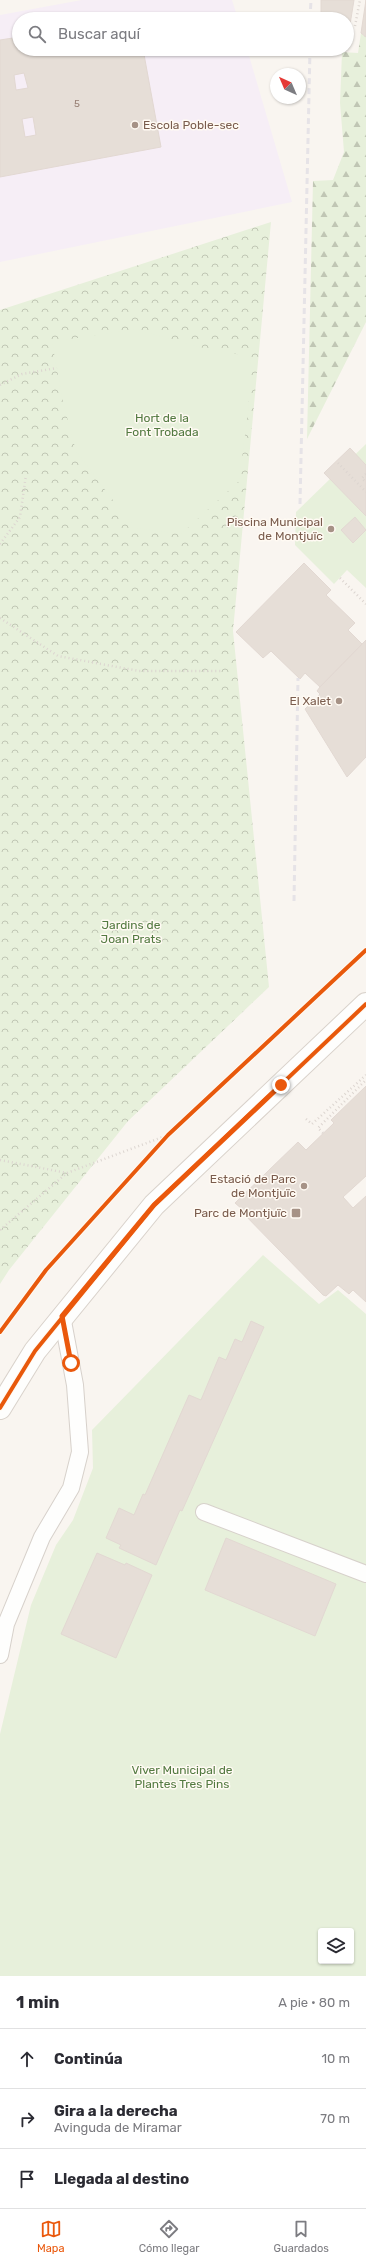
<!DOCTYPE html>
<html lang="es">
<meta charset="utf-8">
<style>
:root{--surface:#fff;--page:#f2f2f3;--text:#2b2b33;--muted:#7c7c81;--line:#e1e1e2;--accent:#ea580c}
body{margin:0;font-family:Rubik,sans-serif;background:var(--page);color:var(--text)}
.controls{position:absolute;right:12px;bottom:12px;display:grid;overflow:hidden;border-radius:4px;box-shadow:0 1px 3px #0004}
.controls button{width:36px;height:36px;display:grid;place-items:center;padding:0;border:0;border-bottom:1px solid var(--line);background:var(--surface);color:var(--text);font:20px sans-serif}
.compass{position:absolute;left:270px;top:68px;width:36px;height:36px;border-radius:50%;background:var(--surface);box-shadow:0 1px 3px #0004;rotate:316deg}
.stop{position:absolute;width:12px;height:12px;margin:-9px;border:3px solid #ea580c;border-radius:50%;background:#fff}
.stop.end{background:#ea580c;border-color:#fff;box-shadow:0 1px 4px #0008}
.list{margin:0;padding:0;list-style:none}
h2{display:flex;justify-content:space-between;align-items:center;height:52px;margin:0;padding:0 16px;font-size:17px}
h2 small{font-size:13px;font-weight:400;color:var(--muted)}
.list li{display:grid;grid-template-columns:26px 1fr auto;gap:12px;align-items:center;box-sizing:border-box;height:60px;padding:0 16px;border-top:1px solid var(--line)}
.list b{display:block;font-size:15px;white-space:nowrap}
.list p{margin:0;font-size:13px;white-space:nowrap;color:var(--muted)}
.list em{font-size:13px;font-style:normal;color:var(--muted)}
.icon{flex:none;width:22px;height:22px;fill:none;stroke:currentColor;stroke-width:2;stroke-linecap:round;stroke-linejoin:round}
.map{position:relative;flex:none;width:366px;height:1976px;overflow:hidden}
.search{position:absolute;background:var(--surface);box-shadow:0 1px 3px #0004;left:12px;right:12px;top:12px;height:44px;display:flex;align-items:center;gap:10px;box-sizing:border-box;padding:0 14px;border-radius:22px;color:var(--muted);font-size:15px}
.sheet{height:232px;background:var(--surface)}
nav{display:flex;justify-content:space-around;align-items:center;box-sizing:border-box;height:56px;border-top:1px solid var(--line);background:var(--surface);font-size:11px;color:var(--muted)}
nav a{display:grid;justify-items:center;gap:2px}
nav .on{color:var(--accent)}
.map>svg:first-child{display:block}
.education{fill:#f6eef6}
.forest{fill:url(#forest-firs)}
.park{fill:url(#park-crowns)}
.garden{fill:#e7f0db;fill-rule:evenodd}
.building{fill:#e6ded7;stroke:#e2d8d2;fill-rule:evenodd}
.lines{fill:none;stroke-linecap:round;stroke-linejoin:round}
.lane-casing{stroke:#d7d1cb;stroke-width:18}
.secondary-casing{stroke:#d9d2cb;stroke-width:24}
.path{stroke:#dcd5d0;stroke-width:2.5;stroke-dasharray:1 3;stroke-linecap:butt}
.lane{stroke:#fefefd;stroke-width:16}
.secondary{stroke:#fefefd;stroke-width:22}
.rail{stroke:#e6e3e7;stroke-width:3;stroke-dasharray:6 4;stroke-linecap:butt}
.cycleway-casing{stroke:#fffaf3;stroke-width:6}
.cycleway{stroke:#e8590c;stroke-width:4}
.route{stroke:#ea580c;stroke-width:5}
.poi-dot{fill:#a69286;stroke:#fffaf3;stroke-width:1.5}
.labels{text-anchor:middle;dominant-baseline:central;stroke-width:3;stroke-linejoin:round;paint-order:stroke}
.number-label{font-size:10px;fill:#977e72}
.poi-label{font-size:12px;fill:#7a5c4d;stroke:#fffaf3;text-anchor:end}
.park-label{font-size:12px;fill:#537a41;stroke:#fffaf3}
</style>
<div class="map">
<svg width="366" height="1976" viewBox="0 0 366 1976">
<defs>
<pattern id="forest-firs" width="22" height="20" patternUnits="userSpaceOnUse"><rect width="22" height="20" fill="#e7f0db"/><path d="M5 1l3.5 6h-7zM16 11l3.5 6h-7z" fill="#c0c6b4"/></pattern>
<pattern id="park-crowns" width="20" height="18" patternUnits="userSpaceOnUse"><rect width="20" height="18" fill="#e7f0db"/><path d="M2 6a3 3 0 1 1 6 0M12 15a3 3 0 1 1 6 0" fill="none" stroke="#c0c6b4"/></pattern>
</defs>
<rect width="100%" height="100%" fill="#f9f5f0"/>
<path class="education" d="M82 0H232L238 19H19V49H247L292 202 0 262V15Z"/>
<path class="forest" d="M361 33 366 37V322L307 439 313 181 333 180 344 152 340 103 342 52 358 53Z"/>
<path class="park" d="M271 222 233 631 269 987 128 1121 9 1270 0 1284V310Z"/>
<path class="garden" d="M134 329 214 351 251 356 248 412 239 481 181 534 136 528 115 503 76 451 63 402 52 342Z
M366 444V588L347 570 334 584 295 545 296 512Z
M263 1255 319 1304 338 1290 366 1314V1976H0V1734L31 1605 56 1545 73 1520 93 1468 92 1430ZM321 1931H351V1961H321Z"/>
<path class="building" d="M321 0H354L347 43V19H315V13L321 14Z
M366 0V37L361 33Z
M137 15 138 19H113Z
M19 37V49H143L161 147 0 177V40ZM24 73 28 88 16 90 14 75ZM33 117 36 135 25 137 22 119Z
M350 448 366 465V516L324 473Z
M355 517 366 530 353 543 341 530Z
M304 563 331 590 326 595 355 623 348 630 362 644 320 687 305 673 300 679 271 651 263 658 236 632Z
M366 640V757L347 777 305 709 320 694 317 691 320 687Z
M366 1086V1176L343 1197 353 1208 366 1196V1302L353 1290 349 1294 338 1285 326 1296 323 1295 240 1210 242 1209 235 1203 298 1142 306 1150 334 1123 331 1120Z
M251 1321 264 1327 182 1511 180 1510 156 1565 119 1548 121 1545 106 1538 119 1508 134 1515 143 1494 145 1495 189 1395 201 1400 219 1357 226 1360 235 1339 242 1342Z
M226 1538 336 1584 315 1636 205 1590Z
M97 1553 125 1565 126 1563 152 1575 116 1658 61 1634Z"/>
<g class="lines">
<defs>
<path id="lane" d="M204 1512 366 1574
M0 1655 6 1624 42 1537 71 1488 80 1452 75 1385 62 1316"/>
<path id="secondary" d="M0 1408 35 1351 154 1205 366 1004"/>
</defs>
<use href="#lane" class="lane-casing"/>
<use href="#secondary" class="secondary-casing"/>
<path class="path" d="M355 26 360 0
M0 385 22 374 57 368
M338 463 366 492
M366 474 362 478 366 483
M0 544 20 517 26 475
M340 578 366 604
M0 618 58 656 139 671H222
M306 1119 312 1124 366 1075
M323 1133 318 1128 366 1080
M0 1160 67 1173
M0 1230 67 1173 168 1135"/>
<use href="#lane" class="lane"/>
<use href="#secondary" class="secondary"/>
<path class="rail" d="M310 19 311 0
M300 504 310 49
M294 901 298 678"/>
<defs>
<path id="cycleway" d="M0 1332 46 1270 168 1135 366 950
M0 1408 35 1351 154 1205 366 1004"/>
</defs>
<use href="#cycleway" class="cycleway-casing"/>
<use href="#cycleway" class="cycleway"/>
</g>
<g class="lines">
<path class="route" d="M71 1363 62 1316 154 1205 281 1085"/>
</g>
<g class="poi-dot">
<circle cx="135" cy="125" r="4"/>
<circle cx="331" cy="529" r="4"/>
<circle cx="339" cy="701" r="4"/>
<circle cx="304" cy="1186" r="4"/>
<rect x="291" y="1208" width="10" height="10" rx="2"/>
</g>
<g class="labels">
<g class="number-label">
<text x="77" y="104">5</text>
</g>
<g class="poi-label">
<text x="143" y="125" text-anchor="start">Escola Poble-sec</text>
<text x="323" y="522">Piscina Municipal<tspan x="323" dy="14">de Montjuïc</tspan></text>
<text x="331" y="701">El Xalet</text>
<text x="296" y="1179">Estació de Parc<tspan x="296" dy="14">de Montjuïc</tspan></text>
<text x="287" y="1213">Parc de Montjuïc</text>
</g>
<g class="park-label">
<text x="162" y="418">Hort de la<tspan x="162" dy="14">Font Trobada</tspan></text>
<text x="131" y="925">Jardins de<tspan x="131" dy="14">Joan Prats</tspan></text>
<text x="182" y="1770">Viver Municipal de<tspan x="182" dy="14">Plantes Tres Pins</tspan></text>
</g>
</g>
</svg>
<div class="controls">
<button><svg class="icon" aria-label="layers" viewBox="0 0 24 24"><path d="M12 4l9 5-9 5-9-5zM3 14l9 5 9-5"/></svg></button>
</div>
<svg class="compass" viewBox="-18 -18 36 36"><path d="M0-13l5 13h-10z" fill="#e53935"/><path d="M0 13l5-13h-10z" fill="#7c7c81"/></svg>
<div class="stop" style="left:71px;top:1363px"></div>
<div class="stop end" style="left:281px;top:1085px"></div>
<div class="search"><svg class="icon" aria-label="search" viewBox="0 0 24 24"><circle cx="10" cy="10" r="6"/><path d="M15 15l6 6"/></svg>Buscar aquí</div>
</div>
<section class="sheet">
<h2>1 min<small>A pie · 80 m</small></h2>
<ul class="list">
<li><svg class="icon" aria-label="ahead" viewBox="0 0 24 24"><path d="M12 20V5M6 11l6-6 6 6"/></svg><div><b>Continúa</b></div><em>10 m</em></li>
<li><svg class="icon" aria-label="right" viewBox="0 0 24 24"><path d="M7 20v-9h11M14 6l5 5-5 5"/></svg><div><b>Gira a la derecha</b><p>Avinguda de Miramar</p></div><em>70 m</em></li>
<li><svg class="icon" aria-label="arrive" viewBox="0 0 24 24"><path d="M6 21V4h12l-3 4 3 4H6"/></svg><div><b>Llegada al destino</b></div></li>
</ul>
</section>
<nav>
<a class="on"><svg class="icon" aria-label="map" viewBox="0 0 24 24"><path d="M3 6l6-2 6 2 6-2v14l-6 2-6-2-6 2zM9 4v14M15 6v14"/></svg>Mapa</a>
<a><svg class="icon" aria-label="directions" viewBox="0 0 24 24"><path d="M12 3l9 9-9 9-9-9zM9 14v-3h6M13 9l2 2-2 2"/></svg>Cómo llegar</a>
<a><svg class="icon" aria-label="saved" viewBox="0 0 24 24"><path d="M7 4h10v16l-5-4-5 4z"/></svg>Guardados</a>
</nav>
